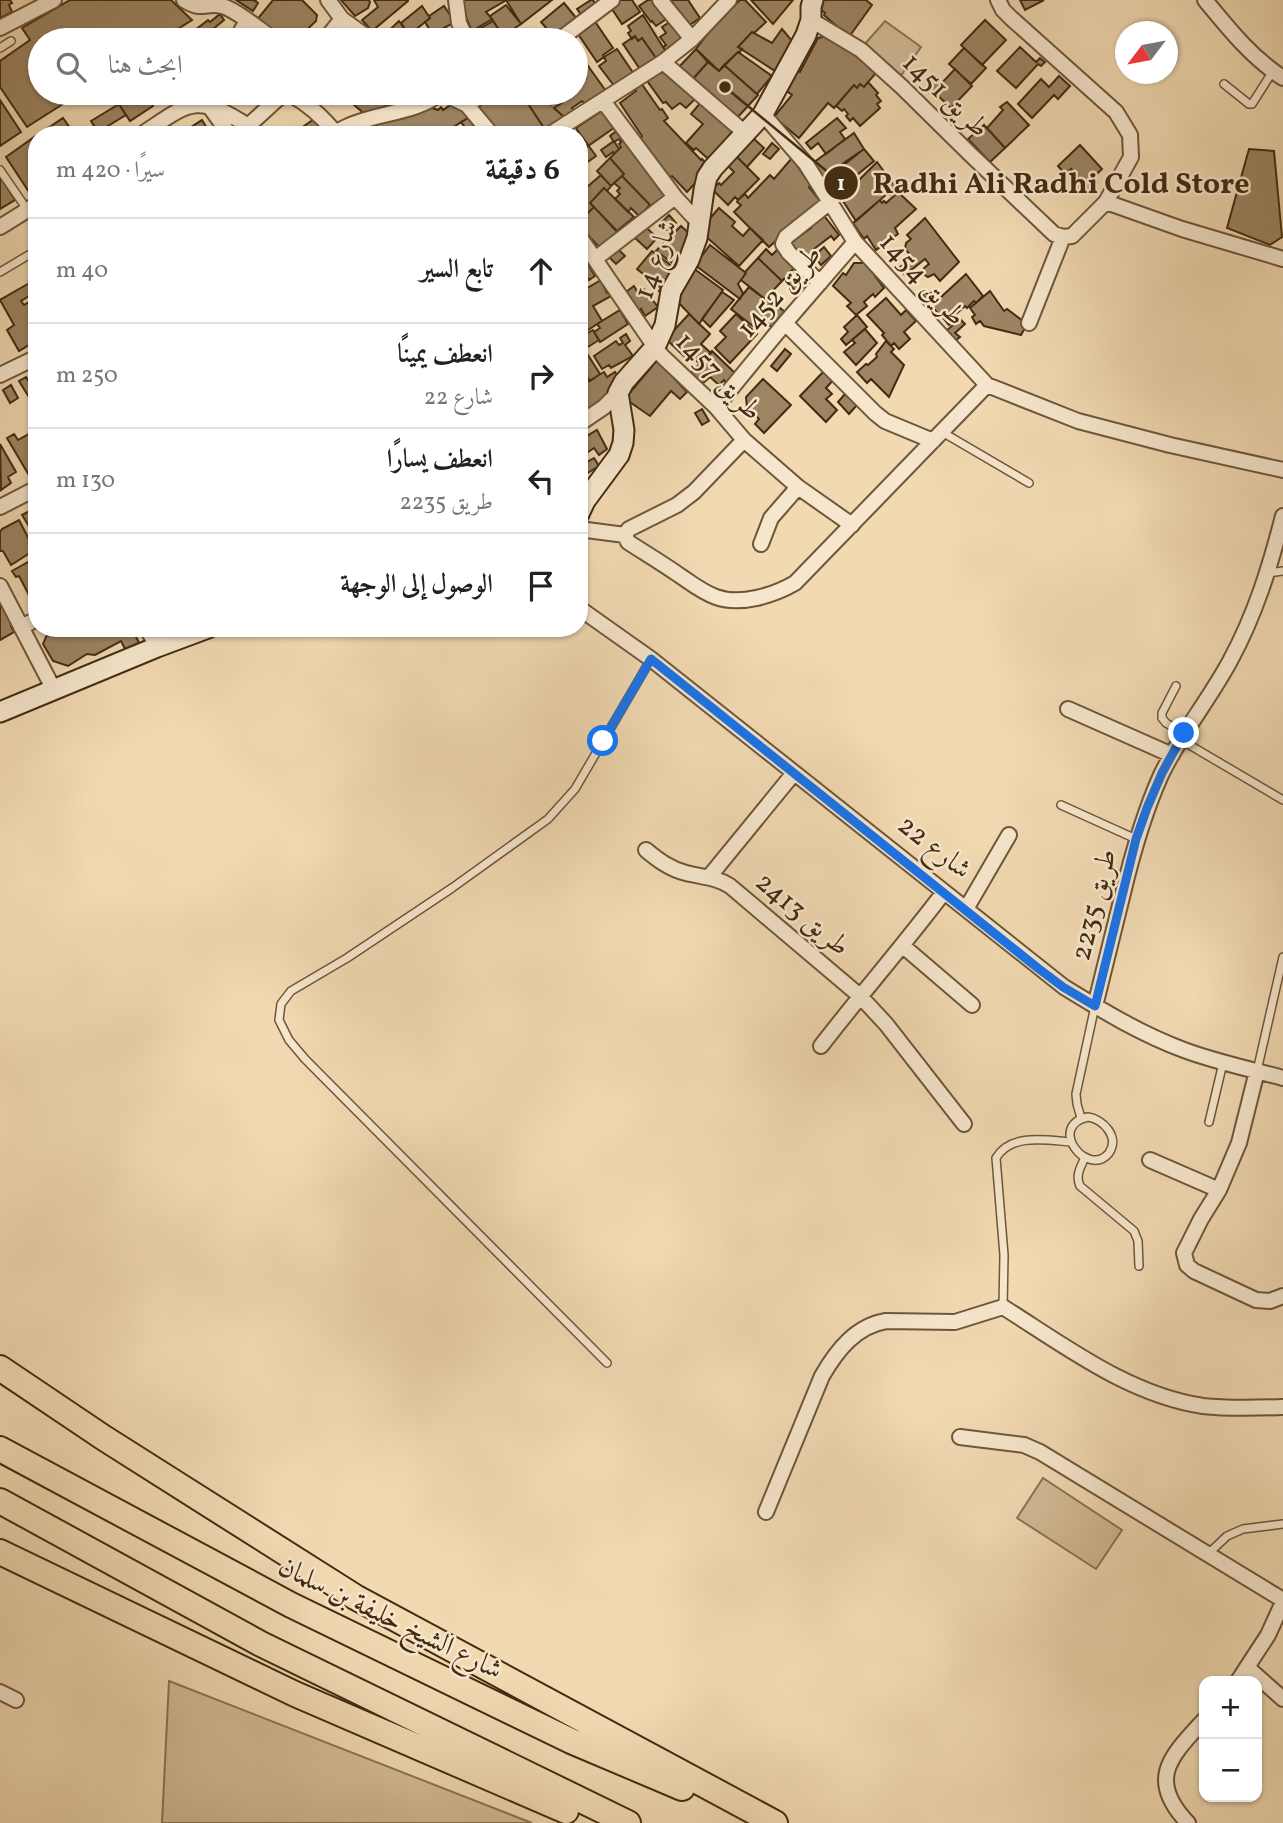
<!DOCTYPE html>
<html lang="ar">
<meta charset="utf-8">
<style>
:root{--surface:#fff;--page:#f6f6f6;--text:#222;--muted:#767676;--line:#e0e0e0}
body{margin:0;font-family:Vollkorn,Amiri,serif;background:var(--page);color:var(--text);direction:rtl}
.controls{position:absolute;right:21px;bottom:21px;display:grid;overflow:hidden;border-radius:14px;box-shadow:0 2px 5px #0004}
.controls button{width:63px;height:63px;display:grid;place-items:center;padding:0;border:0;border-bottom:2px solid var(--line);background:var(--surface);color:var(--text);font:35px sans-serif}
.compass{position:absolute;left:1115px;top:21px;width:63px;height:63px;border-radius:50%;background:var(--surface);box-shadow:0 2px 5px #0004;rotate:238deg}
.stop{position:absolute;width:21px;height:21px;margin:-16px;border:5px solid #1a73e8;border-radius:50%;background:#fff}
.stop.end{background:#1a73e8;border-color:#fff;box-shadow:0 2px 7px #0008}
.list{margin:0;padding:0;list-style:none}
h2{display:flex;justify-content:space-between;align-items:center;height:91px;margin:0;padding:0 28px;font-size:30px}
h2 small{font-size:23px;font-weight:400;color:var(--muted)}
.list li{display:grid;grid-template-columns:46px 1fr auto;gap:21px;align-items:center;box-sizing:border-box;height:105px;padding:0 28px;border-top:2px solid var(--line)}
.list b{display:block;font-size:26px;white-space:nowrap}
.list p{margin:0;font-size:23px;white-space:nowrap;color:var(--muted)}
.list em{font-size:23px;font-style:normal;color:var(--muted)}
.icon{flex:none;width:38px;height:38px;fill:none;stroke:currentColor;stroke-width:2;stroke-linecap:round;stroke-linejoin:round}
.map{position:relative;flex:none;width:1283px;height:1823px;overflow:hidden;direction:ltr}
.search{position:absolute;background:var(--surface);box-shadow:0 2px 5px #0004;left:28px;top:28px;width:560px;height:77px;display:flex;align-items:center;gap:18px;box-sizing:border-box;padding:0 24px;border-radius:38px;color:var(--muted);font-size:26px}
.panel{position:absolute;background:var(--surface);box-shadow:0 2px 5px #0004;left:28px;top:126px;width:560px;height:511px;border-radius:28px;direction:rtl}
.map>svg:first-child{display:block}
.green{fill:#d3bb96;stroke:#8a7353;stroke-width:2}
.building{fill:#9d8564;stroke:#422b10;stroke-width:2}
.lines{fill:none;stroke-linecap:round;stroke-linejoin:round}
.lane-casing{stroke:#6e5638;stroke-width:10}
.street-casing{stroke:#6e5638;stroke-width:18}
.secondary-casing{stroke:#422b10;stroke-width:23}
.highway-casing{stroke:#422b10;stroke-width:28}
.lane{stroke:#f6e6cd;stroke-width:7}
.street{stroke:#f6e6cd;stroke-width:14}
.secondary{stroke:#f6e6cd;stroke-width:19}
.highway{stroke:#f1d9b2;stroke-width:24}
.route{stroke:#1a73e8;stroke-width:9}
.labels{text-anchor:middle;dominant-baseline:central;stroke-width:5;stroke-linejoin:round;paint-order:stroke}
.street-label{font-size:28px;fill:#422b10;stroke:#f6e6cd}
.leader{fill:none;stroke:#422b10;stroke-width:2.5}
.callout-dot{fill:#422b10;stroke:#f6e6cd;stroke-width:2.5}
.mark-label{font-size:21px;text-anchor:middle;font-weight:bold;fill:#fff}
.callout-label{font-size:30px;text-anchor:middle;font-weight:bold;fill:#422b10;stroke:#f6e6cd;stroke-width:5;stroke-linejoin:round;paint-order:stroke}
</style>
<div class="map">
<svg width="1283" height="1823" viewBox="0 0 1283 1823">
<rect width="100%" height="100%" fill="#f1d9b2"/>
<filter id="stains"><feTurbulence type="fractalNoise" baseFrequency=".00286" numOctaves="4"/><feColorMatrix values="0 0 0 0 .2 0 0 0 0 .09 0 0 0 0 .02 0 0 0 .5 -.17"/></filter>
<radialGradient id="worn" r=".72"><stop offset=".6" stop-color="#630" stop-opacity="0"/><stop offset="1" stop-color="#630" stop-opacity=".3"/></radialGradient>
<path class="green" d="M885 21 921 47 900 77 864 45Z
M1043 1478 1122 1530 1096 1569 1017 1518Z
M169 1681 532 1823H162Z"/>
<path class="building" d="M0 0H10L12 3 9 5 12 12 0 18Z
M70 0H171L192 20 160 40H40V93H80L27 127 0 87V61L30 40 22 28Z
M236 0H256L255 1 258 3 253 11Z
M273 0H302L317 15 316 21 296 40H285L255 22Z
M341 0H369L370 2 368 8 355 16Z
M374 0H408V1L372 31 362 20 378 7Z
M464 0H505V1L486 12 492 19 472 31 463 11Z
M506 0H552L521 24Z
M591 0H593L597 7 582 16 577 9Z
M620 0H632L640 12 622 24 610 6Z
M648 0H655L668 18 656 26 652 21 651 22 639 6Z
M671 0H688L700 18 688 26Z
M740 0H745L766 22 754 33 752 32 738 47 742 49 739 53 738 52 719 71 696 49 716 23Z
M751 0H793L773 24Z
M817 0H866L872 5 849 37 824 15 825 13 816 5Z
M1020 0H1044L1025 10Z
M564 3 577 19 555 38 541 22Z
M506 5 521 24 503 36 490 16Z
M422 6 430 18 409 35 401 23Z
M444 6 455 22 442 29 445 33 436 40 425 22 430 18 429 16Z
M220 14 224 20 212 30 217 35 221 32 231 40H202L194 31 208 20 210 22Z
M643 15 668 55 658 61 642 38 638 41 635 36 632 39 628 33 631 31 628 26Z
M594 20 613 48 603 55 604 57 597 62 576 31Z
M673 20 686 40 667 53 663 47 666 45 660 37 666 33 662 27Z
M985 20 1006 40 982 65 961 45Z
M399 21 409 35 413 32 419 40H389L383 36Z
M493 21 504 37 500 40H482L476 31Z
M250 23 264 40H238Z
M782 29 793 42 775 71 738 47 752 32 772 43Z
M347 30 359 40H339Z
M832 35 864 62 866 59 874 65 871 69 876 73 864 87 860 84 857 88 854 85 834 108 828 103 799 138 774 117 792 95 782 87 796 70 800 72 818 38Z
M635 36 638 41 642 38 658 61 642 72 623 44Z
M1020 47 1036 62 1040 58 1045 62 1041 66 1038 64 1016 88 997 71Z
M964 48 986 68 971 84 949 64Z
M576 49 608 94 588 107 582 101 572 108 574 111 564 117 554 108 563 102 560 98 550 105 538 93H576Z
M617 49 634 74 615 87 599 66 606 61 604 57Z
M696 49 708 62 692 80 678 68Z
M738 52 772 76 757 94 724 65Z
M708 62 719 71 724 65 758 95 736 119 692 80Z
M664 67 697 97 686 108 680 103 672 109 666 102 663 103 645 78Z
M955 69 972 86 951 108 934 92 932 95 925 89 935 79 941 84Z
M1059 76 1070 86 1058 99 1054 95 1032 118 1018 104 1041 79 1049 87Z
M868 82 878 93 876 95 881 101 877 104 880 108 860 126 853 118 850 121 846 116 848 114 844 109 842 111 836 106 854 85 857 88 860 84 864 87Z
M641 83 660 110 662 109 668 118 664 121 701 160 702 159 710 167 687 192 672 176 669 178 640 138 642 136 620 103 636 91 633 88Z
M123 93H145L153 106 130 121 115 98Z
M330 93H350L342 103Z
M364 93H383L390 99 377 116H367L354 105Z
M398 93H408L397 106 392 101Z
M412 93H432L401 107Z
M492 93 495 94 498 93H521L544 128 534 135H501L477 106 488 99 486 96Z
M521 93H538L550 105 560 98 563 102 554 108 564 117 550 132 544 128Z
M0 100 21 132 0 146Z
M456 101 468 118 440 135H359L355 129 424 105 438 110 441 107 443 110Z
M702 101 739 133 713 163 696 148 694 150 686 143 703 124 691 114Z
M1007 102 1029 125 1005 148 987 128 1003 110 1000 107Z
M119 104 126 115 98 132 91 121Z
M606 108 618 125 588 146 576 128Z
M63 118 75 135H38Z
M468 118 481 134 480 135H466L469 133 461 122Z
M837 118 846 128 840 132 845 139 826 154 818 143 811 149 806 143Z
M314 119 327 135H311L304 126Z
M202 120 211 135H179Z
M984 125 1005 148 990 162 968 139Z
M619 129 625 138 621 142 619 139 614 142 610 136Z
M578 131 596 156 579 168V135H573Z
M854 133 864 149 823 177 813 163Z
M37 135V187L29 192 6 157Z
M627 137 668 194 653 208 622 176 624 174 610 158 621 147 619 144Z
M753 138 764 148 747 167 737 157Z
M614 141 619 149 614 154 613 152 606 157 601 150Z
M772 143 779 149 770 159 763 154Z
M1080 145 1102 169 1093 178 1097 183 1085 194 1074 182 1079 178 1071 169 1065 174 1058 166Z
M864 149 874 161 836 192 827 179 834 173 838 179 845 174 840 168Z
M1249 149 1274 151 1282 237 1270 245 1227 228Z
M734 154 759 179 738 200 735 197 728 205 712 189 719 183 721 185 734 172 725 163Z
M610 158 624 174 611 186 597 171Z
M792 158 811 186 809 187 820 201 769 247 734 212 741 205 737 202 738 200 745 194 748 198 770 175 774 179Z
M877 162 897 189 890 195 888 193 856 221 841 198Z
M601 175 611 186 607 191 604 188 590 203 594 207 583 218 579 213V194Z
M0 176 15 200 0 209Z
M622 176 650 205 639 216 631 208 628 212 615 199 620 194 617 191 620 188 614 183Z
M604 188 634 217 617 231 590 203Z
M898 192 916 209 895 228 898 234 876 250 867 236 864 239 853 223 880 200 882 203 884 201 886 203Z
M594 207 619 234 602 250 579 226V221Z
M719 208 735 222 732 226 743 236 750 228 763 240 739 266 702 233 709 226 705 224Z
M822 213 839 235 834 240 831 236 814 249 816 253 805 262 790 243 811 228 808 224Z
M669 215 676 223 668 231 661 223Z
M925 218 959 262 940 281 934 274 928 277 923 274 924 268 929 264 925 259 905 275 899 268 912 257 905 249 906 243 911 239 907 235Z
M645 226 657 238 647 249 634 237Z
M681 226 692 236 675 265 656 251Z
M710 245 746 273 738 284 743 293 740 299 695 265Z
M615 246 625 256 616 264 606 254Z
M780 247 798 264 782 281 758 258 766 249 772 255Z
M824 247 831 256 821 265 814 256Z
M652 251 677 270 663 293 659 291 661 288 637 269Z
M584 257 595 276 589 280 587 276 579 280V260Z
M758 258 782 281 765 299 741 280 746 273 745 272Z
M854 263H867L878 275 875 276 884 288 875 297 873 294 864 302 867 306 856 315 847 306 851 303 833 286 843 273 846 275Z
M693 268 723 290 699 324 675 299Z
M794 273 805 285 797 293 786 281Z
M966 274 983 296 976 303 974 301 967 308 965 306 956 314 958 317 949 325 940 314 939 315 921 293 924 290 928 295 937 289 941 297Z
M601 280 607 293 610 291 613 295 593 306 602 321 580 335 579 293Z
M33 281 37 288V291L21 301 24 305 37 297V340L19 351 7 330 14 325 0 300Z
M634 286 638 293 644 289 658 307 645 316 641 309 639 311 626 292Z
M749 287 771 304 773 302 786 313 774 329 760 318 754 327 731 309Z
M990 291 1004 311 1007 309 1027 324 1021 335 984 326 980 321 976 324 972 317 975 315 970 308Z
M722 292 734 300 710 327 702 319Z
M886 298 901 315 906 310 916 321 904 332 910 339 899 349 894 343 891 346 882 335 884 333 867 315Z
M620 310 628 324 600 342 594 332 600 328 597 324Z
M689 314 710 334 701 344 711 353 700 364 691 356 688 360 666 339Z
M736 314 757 334 730 363 715 348 726 337 720 331Z
M857 315 867 327 846 345 841 339 848 332 844 327Z
M960 319 965 324 955 333 960 337 955 341 946 331Z
M865 329 877 343 856 365 844 352 855 343 852 340Z
M593 330 599 340 583 350 579 344V338Z
M626 334 630 341 625 345 633 356 611 368 609 365 602 369 594 356 616 341 619 345 623 343 620 338Z
M886 341 894 349 891 352 904 365 889 397 871 379 867 383 857 372 866 364 868 365 877 357 876 354Z
M785 349 791 354 777 371 771 366Z
M712 351 735 373 726 383 724 380 719 385 710 377 702 384 691 373Z
M586 352 600 374 590 381 579 365V356Z
M657 360 687 392 680 399 671 391 650 416 627 400 628 395Z
M826 369 835 378 826 388 832 394 826 399 837 410 826 422 800 396Z
M604 372 607 377 615 372 619 379 616 390 584 417 581 413 579 414V387Z
M26 377 37 394V399L32 402 19 381Z
M763 379 791 405 764 433 755 424 759 419 747 407 746 397Z
M11 385 18 398 10 403 3 390Z
M845 394 857 405 849 414 838 402Z
M702 409 709 421 702 425 695 413Z
M36 430 37 463 33 465 37 473 30 477 7 438 14 434 18 440Z
M597 430 607 449 599 455 594 448 579 458V438L584 435 585 437Z
M0 444 16 472 8 477 11 483 1 490Z
M594 458 599 466 586 474 580 466Z
M37 507V529L35 525 30 528 22 515Z
M19 520 31 543 29 544 33 551 11 565 3 551H0V532L2 529Z
M37 557V600L30 597 19 576 16 577 12 571Z
M0 597 15 623 11 626 14 632 0 640Z
M132 628 139 643 125 649 121 641 95 655 87 654 68 666 53 661 43 644 50 628Z"/>
<g class="lines">
<defs>
<path id="lane" d="M0 48 11 41
M1224 84 1249 104H1252L1273 71
M0 170 37 224
M0 272 37 250
M942 432 1029 483
M1268 573 1283 571
M1176 686 1162 713V718L1166 723 1184 733
M1181 740 1283 800
M1061 805 1136 839
M1257 1071 1283 957
M1088 1117C1103 1119 1120 1137 1109 1153 1088 1179 1046 1126 1088 1117Z
M1081 1118 1077 1104 1076 1094 1095 1006
M1209 1122 1223 1063
M1085 1157C1081 1167 1075 1175 1080 1186L1134 1231 1138 1241 1139 1266
M1003 1307 1004 1255 996 1158C1011 1133 1046 1140 1071 1142
M607 1363 305 1059 289 1040 279 1020 281 1004 291 991 347 958 452 888 548 819 575 789 651 659
M1208 1554 1227 1536 1243 1529 1283 1524"/>
<path id="street" d="M184 0C203 12 205 2 222 6 237 10 261 31 275 40
M328 0 342 19 371 40
M456 0 459 23 467 40
M660 0 692 39
M1205 0C1229 29 1251 57 1283 78
M811 20 861 50 902 87 970 154 1054 234 1063 237 1072 236 1106 202 1131 157 1130 135 1116 112 1011 18 1003 10 998 0
M0 28 54 0
M237 38 247 21
M325 40 342 19
M559 40 612 0
M663 62 745 133
M288 93C307 103 324 118 337 135
M442 93 467 105 492 135
M603 101 675 197 700 224
M467 105 485 93
M209 106 230 135
M763 114 806 164 855 242 987 385 1078 421 1170 445 1283 470
M336 132C343 129 349 125 356 123 385 112 417 112 441 93
M141 135C188 103 196 92 248 126
M242 135 248 126 284 93
M549 135 663 62 692 39 729 0
M1106 202 1182 229 1283 259
M0 227 37 204
M579 236 655 347 662 356 716 407 744 440 798 487 852 525
M595 259 675 197
M820 283 789 253 783 244 786 237 830 202
M785 323 875 413 885 421 933 441
M1029 323 1063 237
M0 375 37 357
M716 407 785 323 855 242
M579 424 604 407 618 393
M744 440 694 492 677 505 629 529 625 535 628 542C645 553 662 563 679 575 691 583 702 592 716 597 741 606 774 595 795 583L987 385
M0 507 37 488
M579 529 625 535
M761 544 771 518 798 487
M0 586 54 690
M579 608 651 659 1064 987C1103 1011 1141 1034 1184 1050 1216 1062 1250 1069 1283 1078
M21 627 37 619
M147 628 157 647
M1068 709 1172 755
M646 850C658 860 670 869 686 873 702 877 716 877 730 886L860 996 886 1024 964 1124
M709 877 794 773
M966 909 1009 835
M903 946 972 1005
M1095 1006C1104 970 1113 933 1122 897 1132 855 1143 815 1161 775 1180 735 1209 700 1230 661 1255 615 1270 567 1283 516
M821 1046C861 994 904 945 944 892
M1257 1071 1239 1143 1219 1190 1201 1219 1184 1253 1187 1265 1194 1271 1256 1300 1270 1301 1283 1296
M1150 1160 1219 1190
M960 1437 1024 1445 1040 1452 1283 1600
M766 1512 822 1376C837 1350 856 1326 886 1321L955 1322 1003 1307C1065 1346 1129 1395 1203 1406 1229 1409 1256 1408 1283 1407
M1248 1668 1283 1699
M1238 1681 1268 1635 1283 1602
M0 1692 16 1700
M1188 1823C1146 1779 1171 1756 1204 1720"/>
<path id="secondary" d="M579 514 585 501 619 455 623 443 624 430 618 393 624 382 655 347 665 325 671 291 689 260 697 238 704 190 707 177 713 168 763 114 806 35 811 20V7L813 0
M0 712 157 647 208 628"/>
<path id="highway" d="M0 1368 104 1438 355 1597 775 1823
M0 1449 291 1605 571 1741 682 1788
M0 1501 261 1644 628 1823
M0 1552 295 1694 566 1811"/>
</defs>
<use href="#lane" class="lane-casing"/>
<use href="#street" class="street-casing"/>
<use href="#secondary" class="secondary-casing"/>
<use href="#highway" class="highway-casing"/>
<use href="#lane" class="lane"/>
<use href="#street" class="street"/>
<use href="#secondary" class="secondary"/>
<use href="#highway" class="highway"/>
</g>
<g class="lines">
<path class="route" d="M603 741 651 659 1039 969 1063 987 1095 1006 1136 839 1147 808 1162 773 1184 733"/>
</g>
<g class="labels">
<g class="street-label">
<text transform="translate(945 96) rotate(44)">طريق 1451</text>
<text transform="translate(657 260) rotate(-71)">شارع 14</text>
<text transform="translate(922 280) rotate(48)">طريق 1454</text>
<text transform="translate(780 292) rotate(-49)">طريق 1452</text>
<text transform="translate(718 377) rotate(46)">طريق 1457</text>
<text transform="translate(934 848) rotate(38)">شارع 22</text>
<text transform="translate(1095 905) rotate(-76)">طريق 2235</text>
<text transform="translate(802 915) rotate(40)">طريق 2413</text>
<text transform="translate(390 1619) rotate(26)">شارع الشيخ خليفة بن سلمان</text>
</g>
</g>
<path class="leader" d="M725 87L841 183"/>
<g class="callout-dot">
<circle cx="725" cy="87" r="7"/>
<circle cx="841" cy="183" r="18"/>
</g>
<g class="mark-label">
<text x="841" y="190">1</text>
</g>
<g class="callout-label">
<text x="1061" y="193">Radhi Ali Radhi Cold Store</text>
</g>
<rect width="100%" height="100%" filter="url(#stains)"/>
<rect width="100%" height="100%" fill="url(#worn)"/>
</svg>
<div class="controls">
<button>+</button>
<button>−</button>
</div>
<svg class="compass" viewBox="-18 -18 36 36"><path d="M0-13l5 13h-10z" fill="#e53935"/><path d="M0 13l5-13h-10z" fill="#767676"/></svg>
<div class="stop" style="left:603px;top:741px"></div>
<div class="stop end" style="left:1184px;top:733px"></div>
<div class="search"><svg class="icon" aria-label="search" viewBox="0 0 24 24"><circle cx="10" cy="10" r="6"/><path d="M15 15l6 6"/></svg>ابحث هنا</div>
<section class="panel">
<h2>6 دقيقة<small>سيرًا · 420 m</small></h2>
<ul class="list">
<li><svg class="icon" aria-label="ahead" viewBox="0 0 24 24"><path d="M12 20V5M6 11l6-6 6 6"/></svg><div><b>تابع السير</b></div><em>40 m</em></li>
<li><svg class="icon" aria-label="right" viewBox="0 0 24 24"><path d="M7 20v-9h11M14 6l5 5-5 5"/></svg><div><b>انعطف يمينًا</b><p>شارع 22</p></div><em>250 m</em></li>
<li><svg class="icon" aria-label="left" viewBox="0 0 24 24"><path d="M17 20v-9H6M10 6l-5 5 5 5"/></svg><div><b>انعطف يسارًا</b><p>طريق 2235</p></div><em>130 m</em></li>
<li><svg class="icon" aria-label="arrive" viewBox="0 0 24 24"><path d="M6 21V4h12l-3 4 3 4H6"/></svg><div><b>الوصول إلى الوجهة</b></div></li>
</ul>
</section>
</div>
